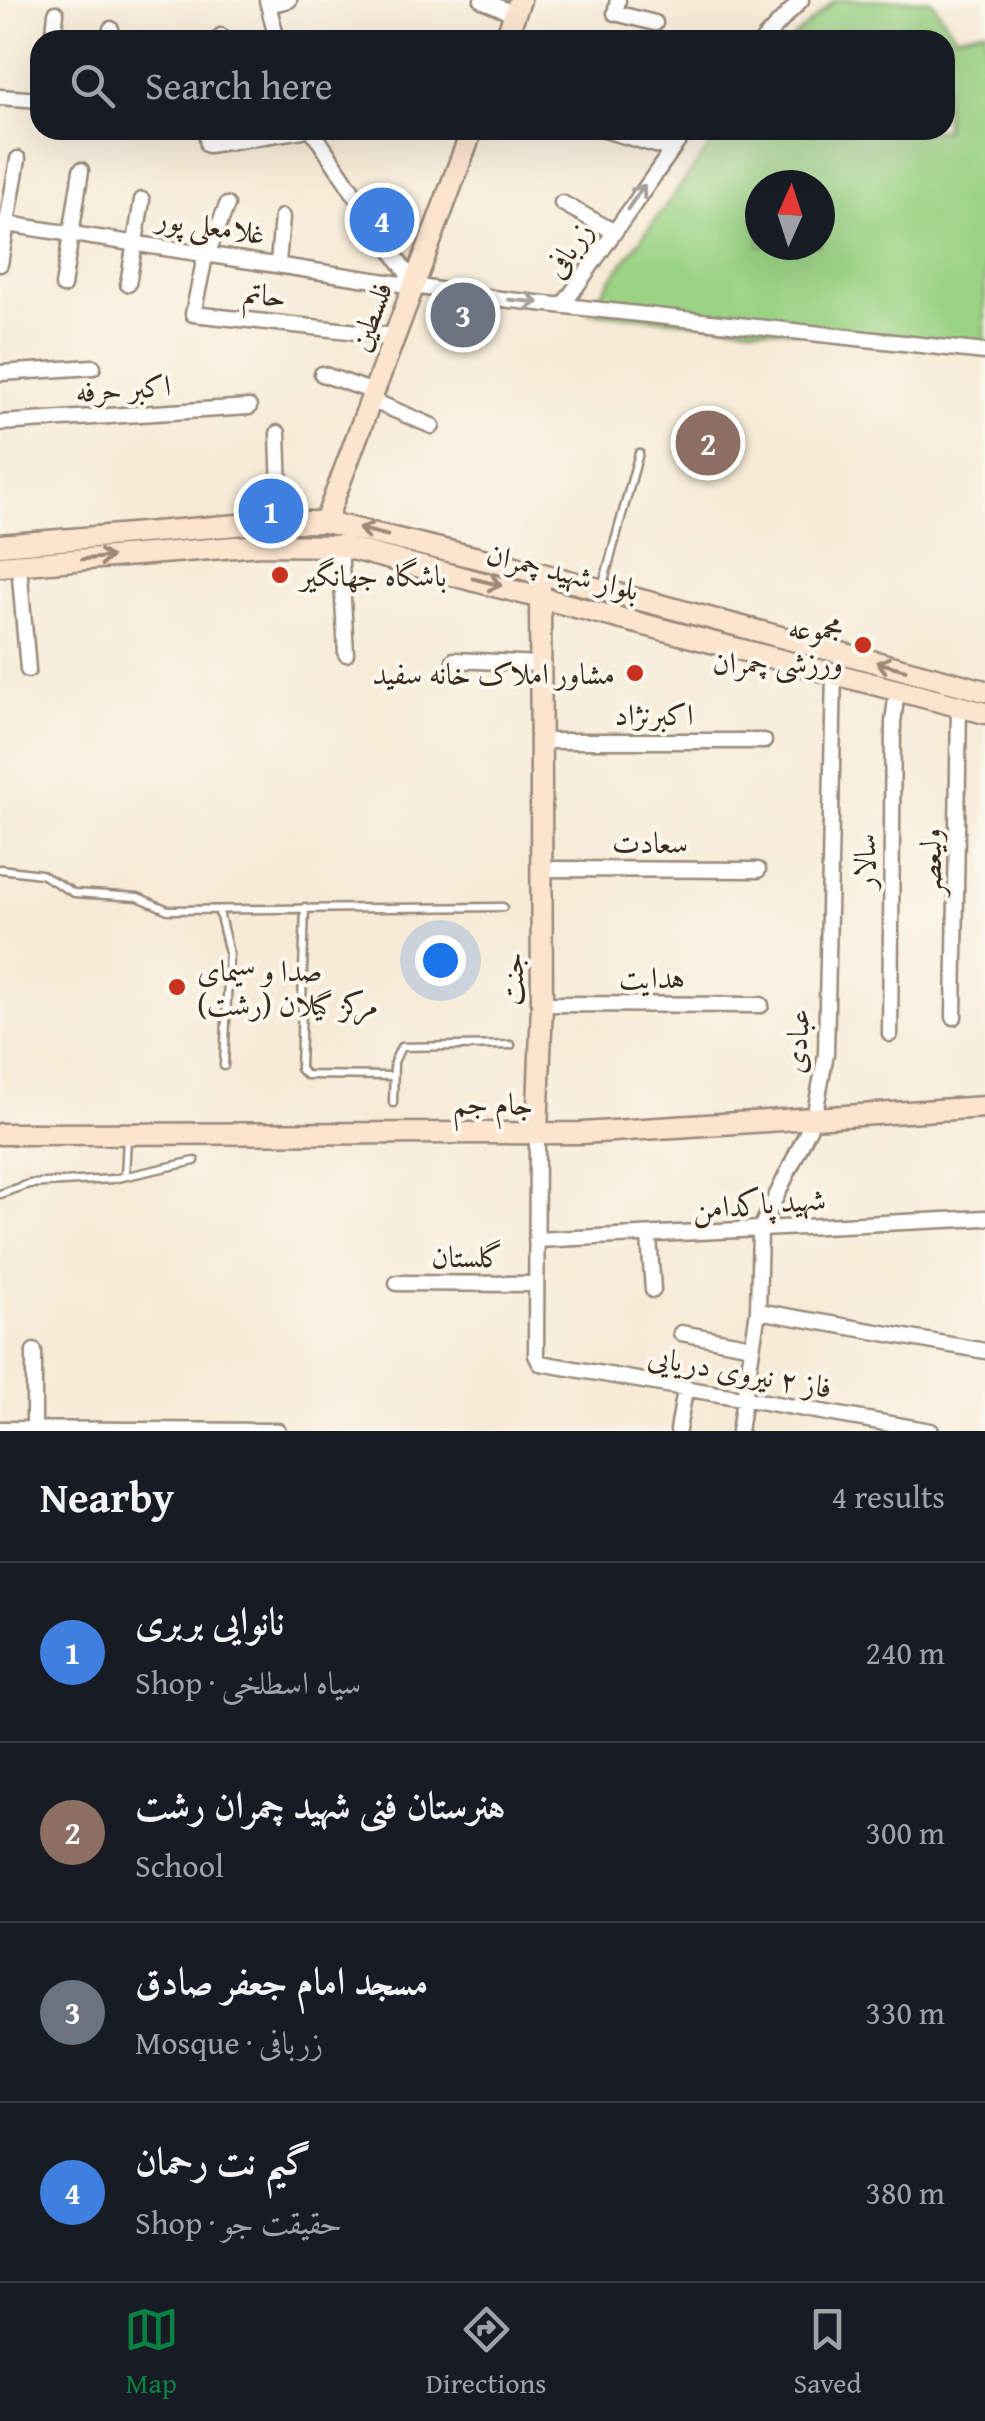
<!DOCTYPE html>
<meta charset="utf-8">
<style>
:root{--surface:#171b24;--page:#242831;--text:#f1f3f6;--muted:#9ea1a6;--line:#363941;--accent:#0b8043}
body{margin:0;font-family:"Gentium Book Plus",Amiri,serif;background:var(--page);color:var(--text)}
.compass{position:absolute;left:745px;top:170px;width:90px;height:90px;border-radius:50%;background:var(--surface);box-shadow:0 10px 40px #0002;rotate:3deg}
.you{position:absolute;left:440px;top:960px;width:35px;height:35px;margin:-25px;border:8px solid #fff;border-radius:50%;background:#1a73e8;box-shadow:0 0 0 15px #1a73e833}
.badge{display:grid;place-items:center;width:65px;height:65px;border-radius:50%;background:var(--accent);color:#fff;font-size:32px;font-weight:700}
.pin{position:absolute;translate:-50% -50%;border:5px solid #fff;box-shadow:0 2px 10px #0006}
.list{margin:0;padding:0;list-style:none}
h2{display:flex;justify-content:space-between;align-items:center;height:130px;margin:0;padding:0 40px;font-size:42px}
h2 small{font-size:32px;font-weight:400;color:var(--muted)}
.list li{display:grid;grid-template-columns:65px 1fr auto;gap:30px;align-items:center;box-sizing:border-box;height:180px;padding:0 40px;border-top:2px solid var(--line)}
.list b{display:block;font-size:38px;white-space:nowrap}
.list p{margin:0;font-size:32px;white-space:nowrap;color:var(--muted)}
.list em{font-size:32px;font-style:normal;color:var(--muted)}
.icon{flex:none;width:55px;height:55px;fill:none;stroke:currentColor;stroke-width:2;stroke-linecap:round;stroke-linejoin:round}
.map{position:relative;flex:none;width:985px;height:1431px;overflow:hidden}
.search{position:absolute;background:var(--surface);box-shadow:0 10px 40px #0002;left:30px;right:30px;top:30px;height:110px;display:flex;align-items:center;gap:25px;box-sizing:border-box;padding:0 35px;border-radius:30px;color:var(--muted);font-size:38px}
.sheet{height:850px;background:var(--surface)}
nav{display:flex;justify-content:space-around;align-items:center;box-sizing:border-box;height:140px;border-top:2px solid var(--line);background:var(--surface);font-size:28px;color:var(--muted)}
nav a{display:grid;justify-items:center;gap:5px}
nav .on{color:var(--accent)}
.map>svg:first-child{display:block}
.green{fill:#9bd385;stroke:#6b7e52;stroke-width:2.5;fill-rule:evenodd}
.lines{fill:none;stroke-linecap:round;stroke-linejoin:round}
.lane-casing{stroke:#998a7a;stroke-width:11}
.street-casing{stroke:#998a7a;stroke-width:19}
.secondary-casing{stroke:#998a7a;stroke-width:25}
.lane{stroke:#fff;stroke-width:6}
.street{stroke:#fff;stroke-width:14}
.secondary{stroke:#fce5cf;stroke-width:20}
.oneway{stroke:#a79f9a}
.oneway2{stroke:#9c8876}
.poi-dot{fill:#c8321e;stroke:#fbf7ec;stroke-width:4}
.labels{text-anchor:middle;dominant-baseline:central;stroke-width:8;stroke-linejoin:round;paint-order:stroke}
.street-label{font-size:30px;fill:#3b2a1e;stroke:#fbf7ec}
.poi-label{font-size:30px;fill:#3b2a1e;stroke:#fbf7ec;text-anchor:start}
</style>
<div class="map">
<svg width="985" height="1431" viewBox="0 0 985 1431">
<rect width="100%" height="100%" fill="#fbf7ec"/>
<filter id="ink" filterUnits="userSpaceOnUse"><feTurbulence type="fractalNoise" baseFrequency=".01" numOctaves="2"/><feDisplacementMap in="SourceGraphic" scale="20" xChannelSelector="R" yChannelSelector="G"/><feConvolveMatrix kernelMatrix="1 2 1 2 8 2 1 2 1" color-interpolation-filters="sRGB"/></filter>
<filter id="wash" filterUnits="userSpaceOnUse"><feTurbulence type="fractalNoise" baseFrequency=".0048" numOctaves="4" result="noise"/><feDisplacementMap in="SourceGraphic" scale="40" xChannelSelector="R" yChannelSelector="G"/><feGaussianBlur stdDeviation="2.25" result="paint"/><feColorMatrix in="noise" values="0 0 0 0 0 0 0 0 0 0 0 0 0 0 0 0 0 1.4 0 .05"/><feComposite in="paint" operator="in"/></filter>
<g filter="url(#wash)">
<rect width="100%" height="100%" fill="#f7ebd7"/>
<path class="green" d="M835 0H931L956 36 985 29V348L587 312 722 130H945V40H791ZM760 185H820V245H760Z"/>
</g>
<g filter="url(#ink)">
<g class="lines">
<defs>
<path id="lane" d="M602 588 639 453
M0 869 41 874 74 893 138 897 168 910 503 907
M305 907 300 1069 306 1075 394 1076
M219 912 229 953 224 1066
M393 1103 394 1062 401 1047 511 1045
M125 1176 127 1137
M0 1194 29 1184 113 1179 195 1161"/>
<path id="street" d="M267 0 277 40
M482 0 515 14
M618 0 615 13 655 23
M268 5 289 0
M221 36 222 40
M53 40 56 13
M110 40 111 29
M763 40 801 0
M0 97 40 100
M206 130 208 145 303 130
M312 130 414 284
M604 130 669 149
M562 203 613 231
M0 223 492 298 985 352
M206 252 193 314 395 336
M208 252 227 205
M278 263 282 217
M0 264 18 159
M128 284 142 200
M63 286 81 170
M564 304 686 130
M0 373 93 367
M322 374 374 392
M371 400 432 426
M0 423 249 407
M278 433 281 522
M340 546 346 654
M19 565 28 670
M454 660 541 664
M543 741H764
M543 869 758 870
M542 1004 761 1005
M954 1017 959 706
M890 1034 893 723 897 690
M537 1133 536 1355 540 1363 931 1431
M649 1238 653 1290
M536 1240 985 1218
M397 1283 536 1284
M758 1311 985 1351
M681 1333 752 1346
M0 1429 278 1431
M678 1430 685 1390
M34 1431V1351
M739 1431 758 1311 760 1230 814 1118 826 1054 834 673"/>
<path id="secondary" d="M505 40 520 0
M325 522 472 130
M0 545 273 522H325L512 566 985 691
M0 566 260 545 340 546 985 713
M537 1133 542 1004 540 585
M0 1134 582 1133 985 1107"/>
</defs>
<use href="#lane" class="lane-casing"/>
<use href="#street" class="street-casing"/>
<use href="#secondary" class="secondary-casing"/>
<use href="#lane" class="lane"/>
<use href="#street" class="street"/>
<use href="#secondary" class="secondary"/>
</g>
<defs><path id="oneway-shaft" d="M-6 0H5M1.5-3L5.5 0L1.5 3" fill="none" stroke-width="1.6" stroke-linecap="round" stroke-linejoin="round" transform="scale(2.5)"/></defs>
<g class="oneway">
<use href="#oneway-shaft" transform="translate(636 197) rotate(-55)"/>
<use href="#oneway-shaft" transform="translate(524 301) rotate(5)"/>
</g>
<g class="oneway2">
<use href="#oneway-shaft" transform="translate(373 532) rotate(-166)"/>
<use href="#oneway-shaft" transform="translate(97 558) rotate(-5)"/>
<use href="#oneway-shaft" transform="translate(487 582) rotate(14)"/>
<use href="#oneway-shaft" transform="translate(891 666) rotate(-165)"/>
</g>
</g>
<g class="poi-dot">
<circle cx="280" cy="575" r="10"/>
<circle cx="863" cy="645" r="10"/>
<circle cx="635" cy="673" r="10"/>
<circle cx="177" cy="987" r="10"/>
</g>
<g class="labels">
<g class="street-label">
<text transform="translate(211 225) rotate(9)">غلامعلی پور</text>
<text transform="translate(568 249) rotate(-56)">زربافی</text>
<text transform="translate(265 294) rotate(6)">حاتم</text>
<text transform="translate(370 316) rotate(-69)">فلسطین</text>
<text transform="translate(123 388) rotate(-4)">اکبر حرفه</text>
<text transform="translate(563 571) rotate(14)">بلوار شهید چمران</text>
<text x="654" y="714">اکبرنژاد</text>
<text x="650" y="842">سعادت</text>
<text transform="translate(864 861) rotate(-89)">سالار</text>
<text transform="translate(930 862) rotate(-90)">ولیعصر</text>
<text x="652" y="977">هدایت</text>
<text transform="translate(512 979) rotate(-89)">جنت</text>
<text transform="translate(796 1041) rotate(-85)">عبادی</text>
<text x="493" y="1103">جام جم</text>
<text transform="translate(759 1203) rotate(-4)">شهید پاکدامن</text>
<text x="467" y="1256">گلستان</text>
<text transform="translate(740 1371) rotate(10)">فاز ۲ نیروی دریایی</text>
</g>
<g class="poi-label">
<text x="300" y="575">باشگاه جهانگیر</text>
<text x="843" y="628" text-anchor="end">مجموعه<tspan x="843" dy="34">ورزشی چمران</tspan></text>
<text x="615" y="673" text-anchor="end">مشاور املاک خانه سفید</text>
<text x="197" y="970">صدا و سیمای<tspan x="197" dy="34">مرکز گیلان (رشت)</tspan></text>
</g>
</g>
</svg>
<svg class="compass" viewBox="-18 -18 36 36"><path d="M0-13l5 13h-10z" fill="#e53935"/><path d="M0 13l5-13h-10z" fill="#9ea1a6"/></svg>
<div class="you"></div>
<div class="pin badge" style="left:271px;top:511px;background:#3f7fe0">1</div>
<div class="pin badge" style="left:708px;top:443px;background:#8d6e63">2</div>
<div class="pin badge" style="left:463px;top:315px;background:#6b7280">3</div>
<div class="pin badge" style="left:382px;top:220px;background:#3f7fe0">4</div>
<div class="search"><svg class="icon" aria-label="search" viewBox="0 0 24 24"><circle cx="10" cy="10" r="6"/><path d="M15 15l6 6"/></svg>Search here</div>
</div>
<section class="sheet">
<h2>Nearby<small>4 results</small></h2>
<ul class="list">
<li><span class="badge" style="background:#3f7fe0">1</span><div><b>نانوایی بربری</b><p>Shop · سیاه اسطلخی</p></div><em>240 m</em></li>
<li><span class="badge" style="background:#8d6e63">2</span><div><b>هنرستان فنی شهید چمران رشت</b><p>School</p></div><em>300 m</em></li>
<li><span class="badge" style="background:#6b7280">3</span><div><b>مسجد امام جعفر صادق</b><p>Mosque · زربافی</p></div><em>330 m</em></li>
<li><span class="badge" style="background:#3f7fe0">4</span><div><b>گیم نت رحمان</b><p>Shop · حقیقت جو</p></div><em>380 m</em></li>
</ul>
</section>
<nav>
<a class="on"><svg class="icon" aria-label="map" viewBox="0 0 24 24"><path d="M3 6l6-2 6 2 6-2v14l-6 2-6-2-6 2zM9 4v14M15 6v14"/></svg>Map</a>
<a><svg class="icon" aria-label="directions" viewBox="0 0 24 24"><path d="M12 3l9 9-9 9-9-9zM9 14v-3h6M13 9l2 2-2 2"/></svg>Directions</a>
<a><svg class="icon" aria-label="saved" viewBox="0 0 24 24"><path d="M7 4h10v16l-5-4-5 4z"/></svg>Saved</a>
</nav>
